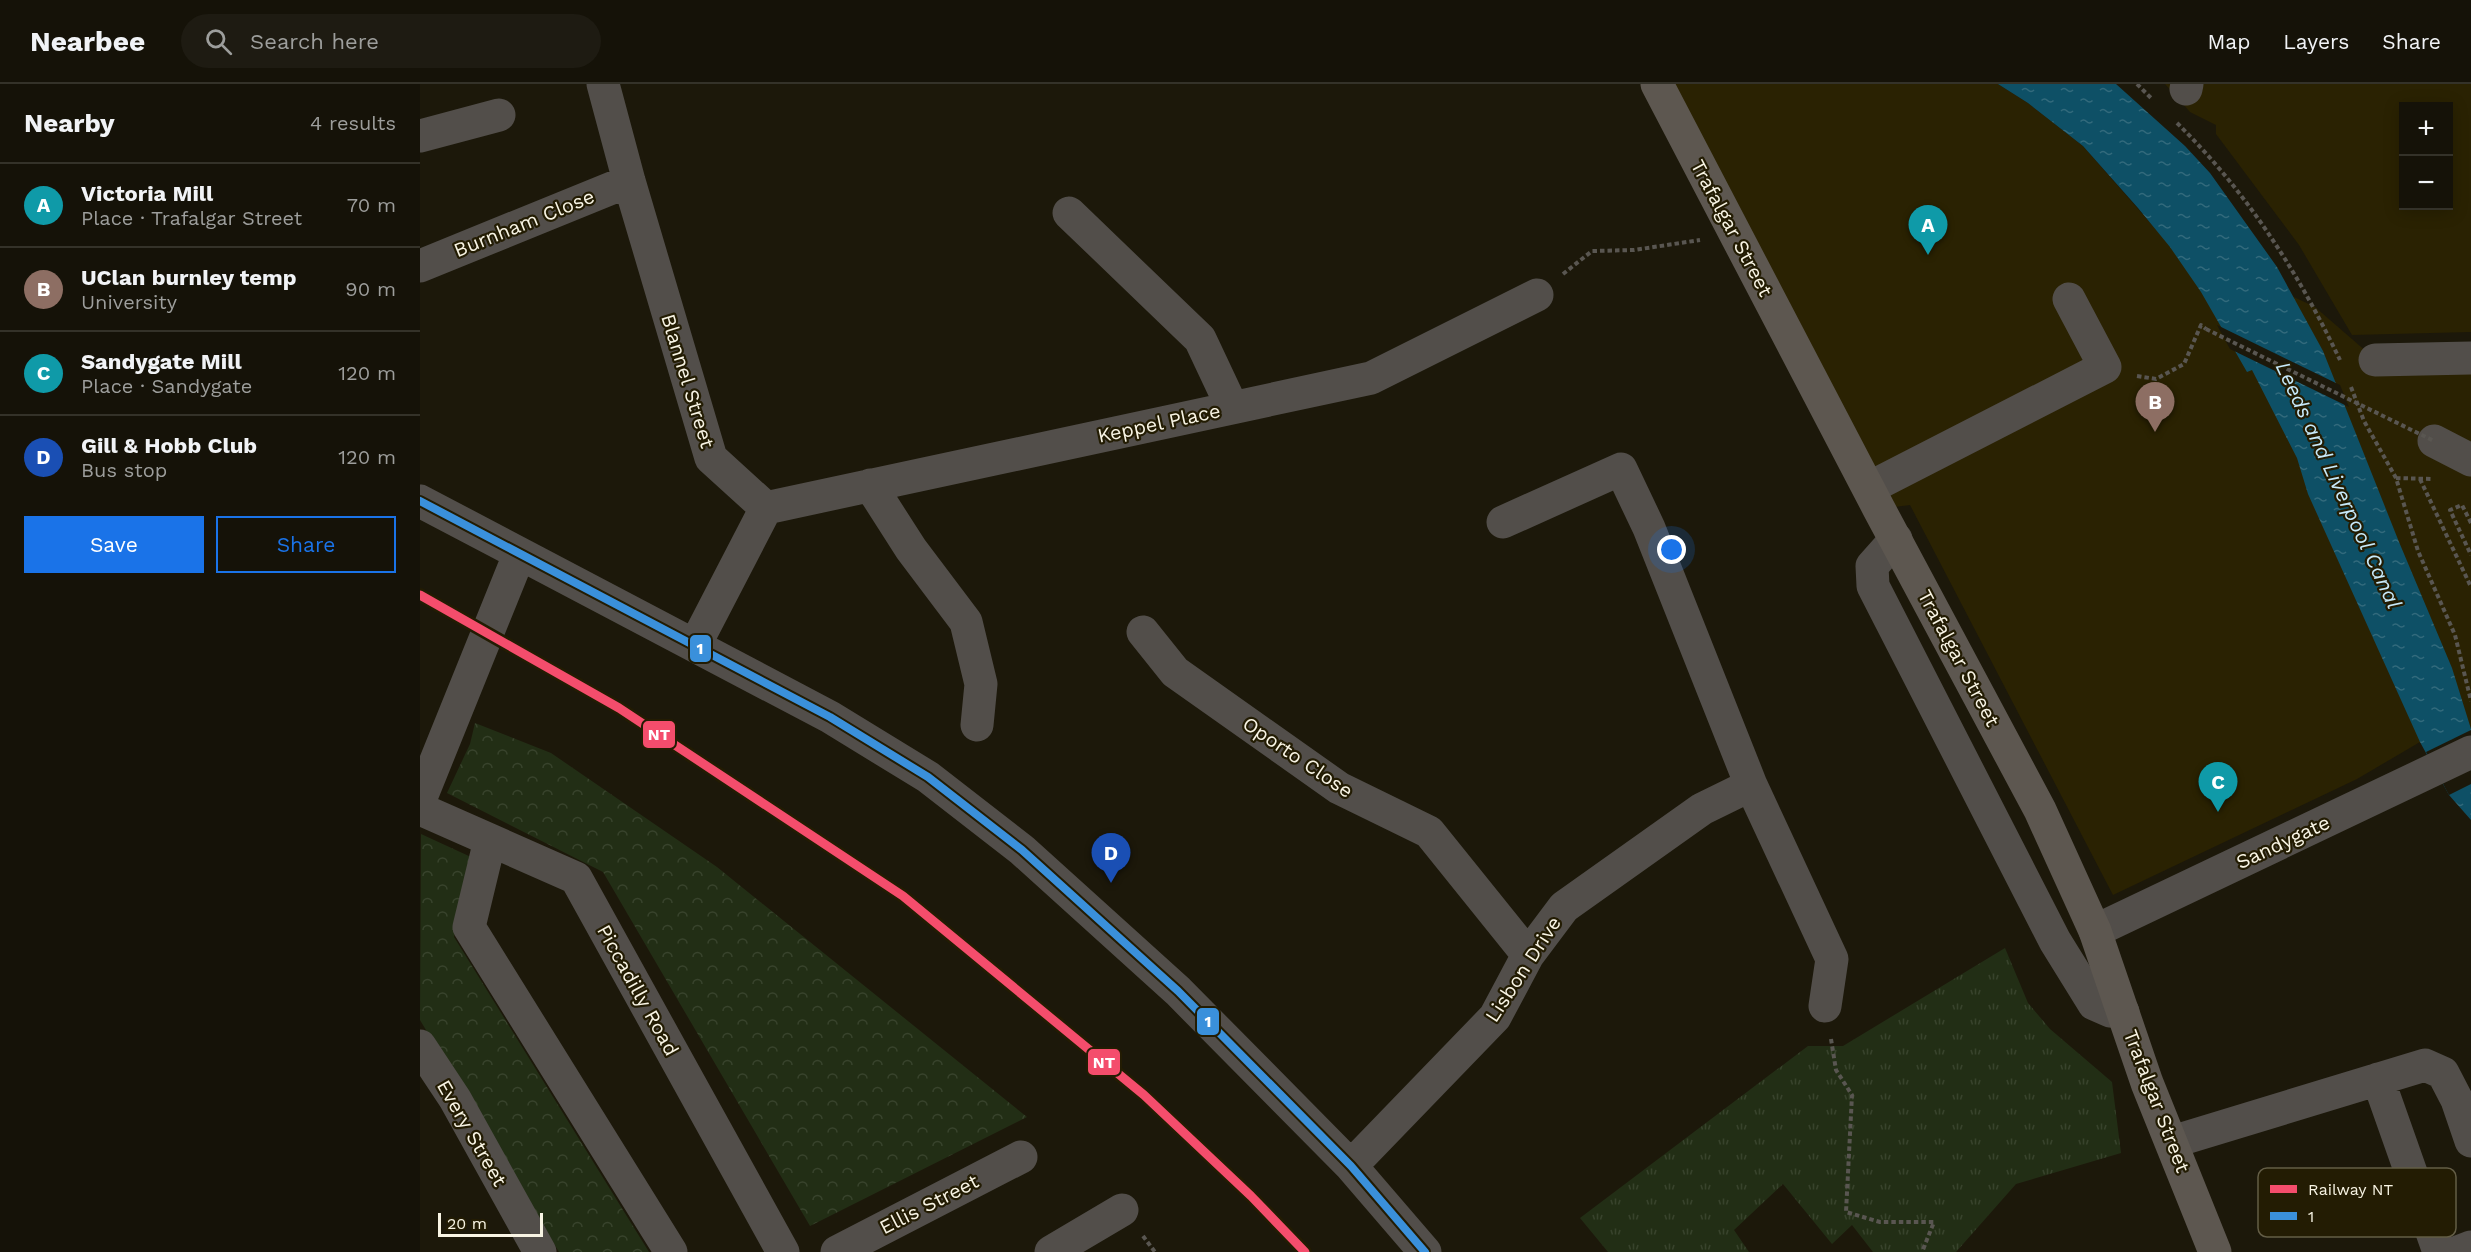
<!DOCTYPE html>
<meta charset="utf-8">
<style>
:root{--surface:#151208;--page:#1e1b12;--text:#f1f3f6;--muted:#9d9e9c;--line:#343229;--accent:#1a73e8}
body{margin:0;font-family:"Work Sans",sans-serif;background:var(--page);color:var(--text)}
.controls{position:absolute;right:18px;top:18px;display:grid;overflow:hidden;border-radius:0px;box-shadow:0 3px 15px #0003}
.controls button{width:54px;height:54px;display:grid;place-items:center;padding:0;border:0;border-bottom:2px solid var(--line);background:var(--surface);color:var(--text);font:30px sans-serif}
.scale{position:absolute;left:18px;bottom:15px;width:105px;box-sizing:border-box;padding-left:6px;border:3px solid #f8f4e4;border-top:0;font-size:16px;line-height:21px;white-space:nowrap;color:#f8f4e4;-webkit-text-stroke:4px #231c03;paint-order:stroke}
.you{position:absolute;left:1252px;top:466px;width:21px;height:21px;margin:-15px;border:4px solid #fff;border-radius:50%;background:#1a73e8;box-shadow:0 0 0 9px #1a73e833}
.badge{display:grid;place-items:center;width:39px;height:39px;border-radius:50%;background:var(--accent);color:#fff;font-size:20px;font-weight:700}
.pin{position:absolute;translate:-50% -50px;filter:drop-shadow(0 2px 3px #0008)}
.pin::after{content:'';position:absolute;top:32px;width:21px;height:18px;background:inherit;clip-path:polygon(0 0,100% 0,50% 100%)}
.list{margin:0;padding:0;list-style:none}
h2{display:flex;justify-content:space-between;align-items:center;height:78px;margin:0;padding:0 24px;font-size:26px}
h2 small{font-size:20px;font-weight:400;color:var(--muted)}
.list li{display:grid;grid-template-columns:39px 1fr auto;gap:18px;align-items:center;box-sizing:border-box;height:84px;padding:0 24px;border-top:2px solid var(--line)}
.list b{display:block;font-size:22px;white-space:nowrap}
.list p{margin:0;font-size:20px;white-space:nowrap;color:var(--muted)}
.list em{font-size:20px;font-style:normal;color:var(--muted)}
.actions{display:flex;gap:12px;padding:18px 24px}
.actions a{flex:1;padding:14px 0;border:2px solid var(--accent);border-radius:0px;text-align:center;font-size:21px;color:var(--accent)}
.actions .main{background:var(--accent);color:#fff}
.icon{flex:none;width:33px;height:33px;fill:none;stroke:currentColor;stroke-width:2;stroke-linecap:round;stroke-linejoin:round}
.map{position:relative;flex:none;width:2051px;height:1168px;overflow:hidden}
header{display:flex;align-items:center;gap:36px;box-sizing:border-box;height:84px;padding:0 30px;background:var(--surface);border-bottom:2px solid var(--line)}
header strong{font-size:28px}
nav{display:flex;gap:33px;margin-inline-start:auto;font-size:21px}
.search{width:420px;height:54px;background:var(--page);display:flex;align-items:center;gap:15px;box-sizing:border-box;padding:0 21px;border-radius:33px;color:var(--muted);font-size:22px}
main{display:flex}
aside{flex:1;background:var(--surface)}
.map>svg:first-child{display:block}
.built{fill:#2a2202;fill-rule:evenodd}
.grass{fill:url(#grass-tufts)}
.park{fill:url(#park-crowns)}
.water{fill:url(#water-ripples)}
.pier{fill:#1c180a}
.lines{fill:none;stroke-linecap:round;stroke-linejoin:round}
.path{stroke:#595651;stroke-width:4;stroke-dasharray:4.5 3;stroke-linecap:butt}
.minor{stroke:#524e4a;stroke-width:33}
.major{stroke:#5d5750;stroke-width:33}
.path-bridge{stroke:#595651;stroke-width:4;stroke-dasharray:4.5 3;stroke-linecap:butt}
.bus-1-casing{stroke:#231c03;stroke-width:12}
.bus-1{stroke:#3a90db;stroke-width:8}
.rail-1-casing{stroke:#231c03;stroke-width:14}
.rail-1{stroke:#f44d6c;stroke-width:9}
.labels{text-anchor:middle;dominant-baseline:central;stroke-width:4.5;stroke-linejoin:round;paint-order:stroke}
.street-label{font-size:20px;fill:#f8f4e4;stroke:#231c03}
.water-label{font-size:21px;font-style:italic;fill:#c7eafb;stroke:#231c03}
.key{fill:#231c03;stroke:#635d46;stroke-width:1.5}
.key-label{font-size:16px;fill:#f8f4e4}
.line-badge{stroke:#231c03;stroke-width:2}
.badge-label{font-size:16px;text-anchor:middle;font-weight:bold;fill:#fff}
</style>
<header>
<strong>Nearbee</strong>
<div class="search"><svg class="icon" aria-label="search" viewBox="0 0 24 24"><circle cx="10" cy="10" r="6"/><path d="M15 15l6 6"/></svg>Search here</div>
<nav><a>Map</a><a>Layers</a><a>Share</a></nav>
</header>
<main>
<aside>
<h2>Nearby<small>4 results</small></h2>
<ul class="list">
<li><span class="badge" style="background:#0f9aa8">A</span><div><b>Victoria Mill</b><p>Place · Trafalgar Street</p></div><em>70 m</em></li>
<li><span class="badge" style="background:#8d6e63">B</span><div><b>UClan burnley temp</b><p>University</p></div><em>90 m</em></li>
<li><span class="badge" style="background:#0f9aa8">C</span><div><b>Sandygate Mill</b><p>Place · Sandygate</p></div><em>120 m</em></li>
<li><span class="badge" style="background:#1a4fb4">D</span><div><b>Gill &amp; Hobb Club</b><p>Bus stop</p></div><em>120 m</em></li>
</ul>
<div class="actions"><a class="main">Save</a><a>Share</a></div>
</aside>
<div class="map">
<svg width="2051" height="1168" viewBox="0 0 2051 1168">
<defs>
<pattern id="grass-tufts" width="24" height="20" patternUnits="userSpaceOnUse" patternTransform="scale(1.5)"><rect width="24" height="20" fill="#222e15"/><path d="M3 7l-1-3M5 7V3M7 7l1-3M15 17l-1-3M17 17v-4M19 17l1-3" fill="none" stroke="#38432c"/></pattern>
<pattern id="park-crowns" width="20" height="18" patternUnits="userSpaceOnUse" patternTransform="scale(1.5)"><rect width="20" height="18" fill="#222e15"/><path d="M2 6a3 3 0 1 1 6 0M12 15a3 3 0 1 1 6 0" fill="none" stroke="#38432c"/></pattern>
<pattern id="water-ripples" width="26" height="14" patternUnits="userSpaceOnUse" patternTransform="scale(1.5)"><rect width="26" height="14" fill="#0e5066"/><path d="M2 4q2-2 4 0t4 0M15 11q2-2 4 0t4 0" fill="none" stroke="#326a7c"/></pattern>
</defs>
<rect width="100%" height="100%" fill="#1c180a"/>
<path class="built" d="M1238 0H1578L1608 19 1663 62 1740 150 1895 223 1955 275 2051 274V655L2000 658 1937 695 1693 811 1490 421 1459 425Z
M1745 0H2051V248L1932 251 1879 161 1796 50V41L1770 28ZM1984 22H2028V122H1984Z"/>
<path class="grass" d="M1585 864 1608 919 1630 945 1692 998 1701 1069 1596 1100 1536 1168H1453L1432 1141 1412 1160 1363 1100 1314 1146 1329 1168H1188L1160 1134 1388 962H1423Z"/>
<path class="park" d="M55 639 131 669 297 783 607 1033 390 1142 183 788 27 709 50 660Z
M1 750 51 773 34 853 229 1168H139L0 936Z"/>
<path class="water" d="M1578 0H1696L1765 62 1790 89 1857 183 1903 267 1979 458 2032 584 2051 645V736L2029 711 2000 658 1888 410 1877 374 1832 286 1827 288 1781 208 1750 163 1718 124 1663 62 1608 19Z"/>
<path class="pier" d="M1797 241 1920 301 1929 323 1810 265Z
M2051 646V700L2029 711 2006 668Z"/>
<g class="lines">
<path class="path" d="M1717 0 1732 15
M1757 39C1827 108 1878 188 1920 276
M1143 190 1172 167 1214 166 1280 156
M1717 292 1736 295 1764 280 1781 241 1786 245
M1931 303 1944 337 1976 394 1998 467 2035 551 2051 617
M1976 394 2011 395
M2000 395 2051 503
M2051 439 2042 421 2030 426 2051 471
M1411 955 1416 986 1432 1011 1426 1128 1460 1138H1514L1502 1168
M723 1152 735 1168"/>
<path class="minor" d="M183 0 209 97 291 374 346 424 275 561
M1766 5 1767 0
M0 52 79 31
M649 129 780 255 812 323
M0 182 209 97
M1955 276 2051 274
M2014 357 2051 376
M450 401 491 465 546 538 561 600 557 641
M1449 404 1685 283 1649 215
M0 417 410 633 508 693 602 766 758 907 931 1082 1005 1168
M346 424 951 294 1117 211
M1083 438 1201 385 1229 444 1331 701
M1476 455 1452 482 1453 502 1635 857 1674 920 1690 927 1703 928
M723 548 755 588 919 704 1009 748 1108 871
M0 716 99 471
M0 725 156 794 363 1168
M70 756 49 843 251 1168
M1675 847 2051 668
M0 962 35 1015 120 1168
M1958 995 2019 1168
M1752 1058 2005 981 2023 989 2037 1016 2051 1057
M931 1082 1075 933 1108 871 1144 823 1282 725 1331 701 1412 875 1405 922
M417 1168 601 1073
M631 1168 702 1126
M2038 1168 2051 1163"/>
<path class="major" d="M1237 0 1459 425 1620 726 1675 847 1727 999 1795 1168"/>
<path class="path-bridge" d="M1786 245 2014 357"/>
<defs>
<path id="bus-1" d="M0 417 410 633 508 693 602 766 758 907 931 1082 1005 1168"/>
</defs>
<use href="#bus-1" class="bus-1-casing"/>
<use href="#bus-1" class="bus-1"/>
<defs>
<path id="rail-1" d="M0 511 199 624 483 812 724 1011 831 1112 885 1168"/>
</defs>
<use href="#rail-1" class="rail-1-casing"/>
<use href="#rail-1" class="rail-1"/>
</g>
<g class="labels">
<g class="street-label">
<text transform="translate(104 139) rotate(-22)">Burnham Close</text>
<text transform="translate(1312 144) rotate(62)">Trafalgar Street</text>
<text transform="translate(268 297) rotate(73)">Blannel Street</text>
<text transform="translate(739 339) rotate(-12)">Keppel Place</text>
<text transform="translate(1539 574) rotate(62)">Trafalgar Street</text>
<text transform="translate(878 673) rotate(34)">Oporto Close</text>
<text transform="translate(1863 758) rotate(-25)">Sandygate</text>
<text transform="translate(1103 885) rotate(-57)">Lisbon Drive</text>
<text transform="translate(218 906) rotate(61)">Piccadilly Road</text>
<text transform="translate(1737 1017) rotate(69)">Trafalgar Street</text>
<text transform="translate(52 1049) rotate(60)">Every Street</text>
<text transform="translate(509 1120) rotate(-27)">Ellis Street</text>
</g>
<g class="water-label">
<text transform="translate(1919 401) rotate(65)">Leeds and Liverpool Canal</text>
</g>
</g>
<rect x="1838" y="1084" width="198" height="69" rx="9" class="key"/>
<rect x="1850" y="1101" width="27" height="8" fill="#f44d6c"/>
<rect x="1850" y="1128" width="27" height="8" fill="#3a90db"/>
<g class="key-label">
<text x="1888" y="1111">Railway NT</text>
<text x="1888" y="1138">1</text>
</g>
<g class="line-badge">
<rect x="269" y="550" width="23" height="29" rx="6" fill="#3a90db"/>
<rect x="222" y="636" width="34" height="29" rx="6" fill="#f44d6c"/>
<rect x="776" y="923" width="24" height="29" rx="6" fill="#3a90db"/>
<rect x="667" y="964" width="34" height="28" rx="6" fill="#f44d6c"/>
</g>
<g class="badge-label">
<text x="280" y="570">1</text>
<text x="239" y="656">NT</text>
<text x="788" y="943">1</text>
<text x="684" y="984">NT</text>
</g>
</svg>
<div class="controls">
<button>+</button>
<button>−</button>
</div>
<div class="scale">20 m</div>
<div class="you"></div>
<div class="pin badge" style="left:1508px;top:171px;background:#0f9aa8">A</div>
<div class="pin badge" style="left:1735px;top:348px;background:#8d6e63">B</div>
<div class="pin badge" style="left:1798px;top:728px;background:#0f9aa8">C</div>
<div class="pin badge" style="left:691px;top:799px;background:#1a4fb4">D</div>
</div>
</main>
